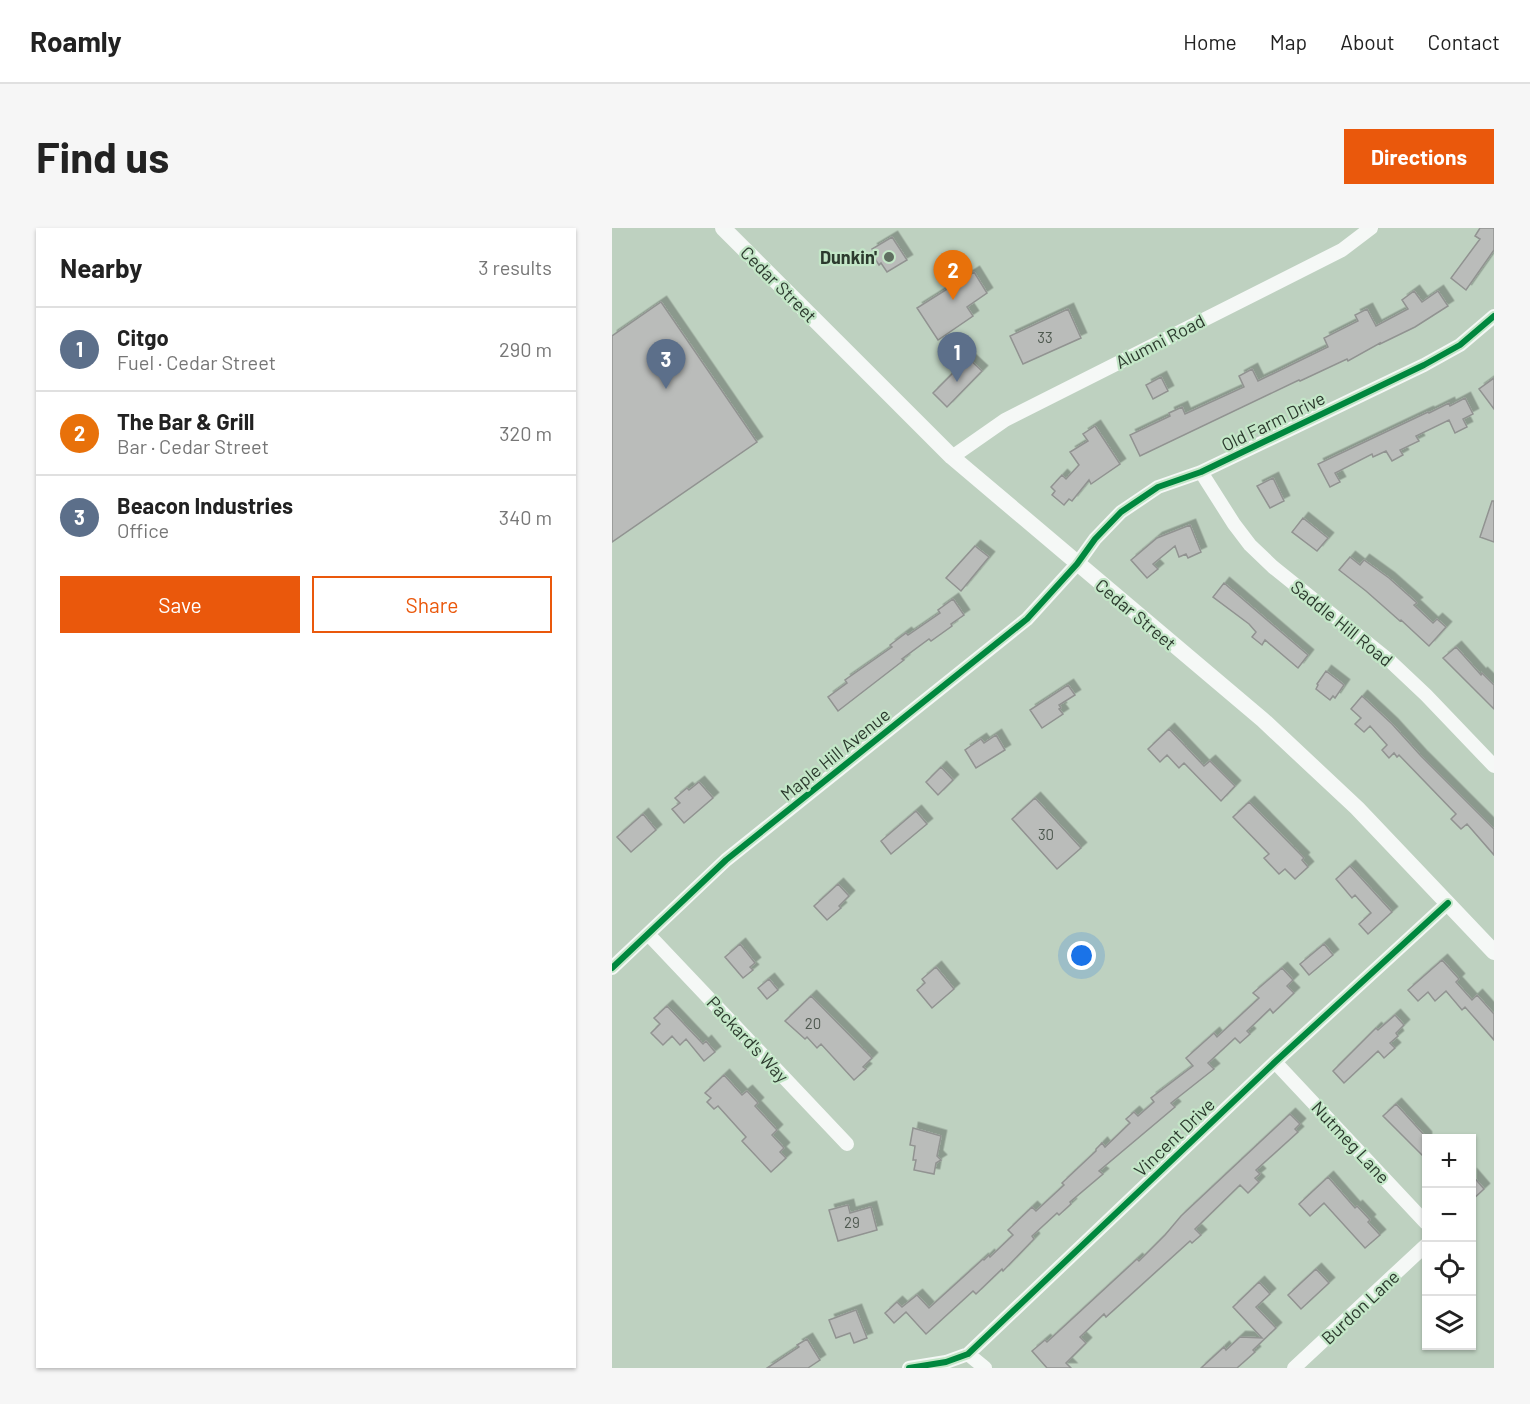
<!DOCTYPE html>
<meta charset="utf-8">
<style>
:root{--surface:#fff;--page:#f6f6f6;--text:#222;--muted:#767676;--line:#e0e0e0;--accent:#ea580c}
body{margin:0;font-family:Barlow,sans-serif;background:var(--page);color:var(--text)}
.controls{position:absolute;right:18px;bottom:18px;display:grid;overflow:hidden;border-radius:0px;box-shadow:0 2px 4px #0004}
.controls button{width:54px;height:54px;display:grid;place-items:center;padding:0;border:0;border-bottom:2px solid var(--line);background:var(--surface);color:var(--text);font:30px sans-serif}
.you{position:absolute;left:470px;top:728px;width:21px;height:21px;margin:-15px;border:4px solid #fff;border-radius:50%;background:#1a73e8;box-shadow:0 0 0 9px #1a73e833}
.badge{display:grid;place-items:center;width:39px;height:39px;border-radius:50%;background:var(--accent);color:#fff;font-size:20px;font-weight:700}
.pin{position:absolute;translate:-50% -50px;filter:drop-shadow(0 2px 3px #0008)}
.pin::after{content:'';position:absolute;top:32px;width:21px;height:18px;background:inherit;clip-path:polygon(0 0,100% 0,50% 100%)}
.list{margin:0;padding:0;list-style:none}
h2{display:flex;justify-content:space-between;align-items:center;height:78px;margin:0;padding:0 24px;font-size:26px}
h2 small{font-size:20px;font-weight:400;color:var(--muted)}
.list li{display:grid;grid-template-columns:39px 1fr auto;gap:18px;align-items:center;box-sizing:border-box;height:84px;padding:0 24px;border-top:2px solid var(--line)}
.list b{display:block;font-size:22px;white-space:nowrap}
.list p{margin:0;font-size:20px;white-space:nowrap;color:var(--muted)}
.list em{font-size:20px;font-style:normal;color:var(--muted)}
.actions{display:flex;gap:12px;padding:18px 24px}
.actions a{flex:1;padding:14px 0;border:2px solid var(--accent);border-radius:0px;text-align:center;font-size:21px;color:var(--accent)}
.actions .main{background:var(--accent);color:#fff}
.icon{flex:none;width:33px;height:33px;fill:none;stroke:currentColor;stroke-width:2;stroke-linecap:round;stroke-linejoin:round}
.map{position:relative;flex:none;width:882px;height:1140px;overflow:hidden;border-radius:0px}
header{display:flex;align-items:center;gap:36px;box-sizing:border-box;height:84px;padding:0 30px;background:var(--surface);border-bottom:2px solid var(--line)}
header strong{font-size:28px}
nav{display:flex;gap:33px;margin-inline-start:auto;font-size:21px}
.intro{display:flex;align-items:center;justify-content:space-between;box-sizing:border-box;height:144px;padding:0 36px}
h1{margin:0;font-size:42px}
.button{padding:15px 27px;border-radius:0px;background:var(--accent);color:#fff;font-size:21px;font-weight:700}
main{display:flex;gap:36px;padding:0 36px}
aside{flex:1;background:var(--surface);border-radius:0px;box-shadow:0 2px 4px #0004}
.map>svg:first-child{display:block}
.building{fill:#babcba;stroke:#919391;stroke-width:1.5;filter:url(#shadow)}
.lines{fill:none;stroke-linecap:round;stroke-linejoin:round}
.minor{stroke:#f5f8f6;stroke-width:14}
.major{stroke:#f5f8f6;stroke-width:16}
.cycleway-casing{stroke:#c3e6c7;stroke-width:10}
.cycleway{stroke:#00873e;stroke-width:6}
.poi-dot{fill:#5f6f61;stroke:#c3e6c7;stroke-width:2}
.labels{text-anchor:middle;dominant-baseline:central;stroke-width:4.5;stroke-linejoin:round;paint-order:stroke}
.number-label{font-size:15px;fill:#505a51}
.poi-label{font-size:18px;font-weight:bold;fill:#2c3a2e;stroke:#c3e6c7;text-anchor:end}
.street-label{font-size:18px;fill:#2c3a2e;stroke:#c3e6c7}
</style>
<header>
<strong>Roamly</strong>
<nav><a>Home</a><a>Map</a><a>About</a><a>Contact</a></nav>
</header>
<div class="intro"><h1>Find us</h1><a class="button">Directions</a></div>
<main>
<aside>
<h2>Nearby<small>3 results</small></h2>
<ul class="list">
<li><span class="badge" style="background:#5c6f8a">1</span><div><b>Citgo</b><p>Fuel · Cedar Street</p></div><em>290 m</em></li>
<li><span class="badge" style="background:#e8710a">2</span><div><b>The Bar &amp; Grill</b><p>Bar · Cedar Street</p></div><em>320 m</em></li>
<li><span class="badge" style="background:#5c6f8a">3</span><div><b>Beacon Industries</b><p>Office</p></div><em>340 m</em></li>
</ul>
<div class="actions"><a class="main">Save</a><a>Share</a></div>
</aside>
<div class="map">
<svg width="882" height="1140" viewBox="0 0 882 1140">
<defs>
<filter id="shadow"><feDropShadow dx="5.5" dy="-5.5" stdDeviation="0" flood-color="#0004"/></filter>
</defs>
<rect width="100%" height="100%" fill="#bed1c0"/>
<path class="building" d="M868 0H882V22L854 62 839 50 868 11 863 8Z
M280 9 295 32 275 44 269 35 267 37 260 26 262 25 260 21Z
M362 44 375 65 355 79 361 88 326 112 305 80Z
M802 63 810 74 826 63 836 78 803 99 768 116V115L736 133 735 131 688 153 687 152 528 228 518 207 558 188 557 185 570 179 573 186 632 159 627 148 640 141 646 153 716 119 712 110 746 93 743 87 755 81 764 98 796 81 790 72Z
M49 74 145 214 0 314V108Z
M456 81 469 110 411 136 398 108Z
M356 130 370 143 335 179 321 165Z
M549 149 556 163 541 171 534 157Z
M882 150V181L867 161Z
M853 170 861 186 851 191 855 199 843 205 837 192 804 208 807 213 788 222 791 227 780 233 774 223 761 229 760 226 723 245 728 254 718 259 706 236 816 184 817 185 837 175 838 178Z
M483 198 508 236 479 256 477 252 460 273 457 271 452 277 440 267 443 263 439 259 450 247 454 251 467 237 458 224 476 213 471 206Z
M661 250 672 273 658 280 645 258Z
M880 273H882V314L868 309Z
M691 290 716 310 705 323 680 304Z
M578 297 589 324 576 330 574 326 567 329 563 318 541 336 546 341 535 350 519 332 545 310Z
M363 318 377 329 349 363 334 350Z
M738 329 748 337 752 332 777 350 805 375 802 377 821 395 825 391 834 399 817 418 789 392 788 393 754 363 727 342Z
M612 355 696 427 686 440 653 412 650 417 640 409 644 404 637 396 601 369Z
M341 371 352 387 339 396 340 398 319 413 317 411 290 431 292 432 226 483 216 469 235 455 233 452 280 419 278 417 294 405 296 407 328 385 326 382Z
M844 419 869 447 870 445 882 457V481L831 430Z
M714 443 732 457 723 470 721 468 718 472 704 461 706 457 705 456Z
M456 457 463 467 447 477 449 480 447 481 451 486 430 500 418 482Z
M750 468 780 496 809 528 882 601V627L855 596 849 601 839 591 844 586 787 527 785 529 782 525 777 530 770 522 775 517 758 498 752 504 743 496 749 490 739 481Z
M557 501 592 538 598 533 623 558 609 573 572 535 567 540 555 527 548 534 536 521Z
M384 507 393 522 364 540 353 522 369 511 372 515Z
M329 539 341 552 326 567 314 554Z
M87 554 101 570 72 595 60 581 68 575 63 570 75 560 77 562Z
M423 570 469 620 445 641 400 591Z
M637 574 692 630 690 632 696 639 683 651 673 641 667 646 652 630 657 626 621 589Z
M304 583 315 596 279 626 269 613Z
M31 586 44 602 19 624 5 609Z
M738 638 780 684 756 706 747 696 759 685 743 667 740 670 724 651Z
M226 656 237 668 227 678 229 680 215 692 202 678Z
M128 716 143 735 138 739 141 742 131 750 113 729Z
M712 716 721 727 697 747 688 736Z
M830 732 847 751 844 754 860 772 865 767 882 786V812L853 779 850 782 834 763 823 773 816 764 806 773 796 762Z
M324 739 342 761 320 780 305 762 313 755 310 751Z
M670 740 681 752 675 758 682 765 661 785 658 781 635 803 638 806 628 815 623 810 596 835 602 841 559 875 563 879 487 943 491 946 458 974 459 976 447 987 445 985 420 1008 422 1011 391 1043 390 1041 364 1066 361 1063 314 1106 294 1084 282 1095 273 1085 285 1074 290 1079 305 1067 317 1080 371 1031 372 1032 377 1027 378 1029 401 1007 396 1002 420 979 424 983 452 957 450 955 484 923V921L490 915 493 919 518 895 514 891 522 884 526 888 542 874 539 870 581 838 574 830 602 805 605 809 647 770 641 765Z
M157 751 166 762 155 771 146 760Z
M199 768 260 830 251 839 254 841 242 852 209 816 205 820 195 809 193 811 173 793Z
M55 778 91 816 94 813 103 824 92 833 74 811 68 817 60 808 51 817 39 805 48 796 42 790Z
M783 787 792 797 784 805 786 808 778 815 783 820 772 830 766 823 732 855 721 843 764 800 766 802Z
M112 847 130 867 135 863 146 875 143 878 165 902 160 907 172 920 168 924 174 930 159 944 130 913 134 909 106 878 102 881 95 874 99 870 93 865Z
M784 876 814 909V931L771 888Z
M678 886 688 896 683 901 686 904 644 942 648 946 643 950 647 954 636 965 628 957 583 1001 589 1007 580 1015 578 1013 494 1089 492 1086 468 1109 474 1115 454 1135 459 1140H435L420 1123 433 1112 435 1114 525 1031 527 1033 553 1007 569 988Z
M301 900 329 908 325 928 329 932 324 935 322 946 302 942 304 932H301L303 918 298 917Z
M860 947 872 961 860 972Z
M716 949 743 980 745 978 758 992 756 994 768 1007 753 1020 712 975 698 988 687 976Z
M236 977 238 985 259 979 265 1002 226 1013 217 982Z
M704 1041 717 1055 689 1081 676 1067Z
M647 1054 658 1066 644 1079 664 1100 641 1122 643 1124 625 1140H589L612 1119 614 1122 628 1109 650 1110 621 1079Z
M244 1082 255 1110 242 1115 238 1105 224 1110 217 1092Z
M195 1111 208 1132 196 1140H155L187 1119 185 1117Z"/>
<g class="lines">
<path class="minor" d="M340 229 393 192 730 22 759 0
M589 244 622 296 638 317 661 339 779 434 814 467 882 538
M36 706 235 916
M0 740 114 632 415 391 465 336 483 311 509 284 546 259 589 244 812 137 848 117 882 88
M663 834 814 995
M356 1126 373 1140
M297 1140 334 1134 356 1126 663 834 836 675
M682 1140 814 1017"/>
<path class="major" d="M111 0 340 229 651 492 745 580 882 724"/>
<defs>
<path id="cycleway" d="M0 740 114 632 415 391 465 336 483 311 509 284 546 259 589 244 812 137 848 117 882 88
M297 1140 334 1134 356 1126 663 834 836 675"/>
</defs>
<use href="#cycleway" class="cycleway-casing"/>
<use href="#cycleway" class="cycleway"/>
</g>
<circle class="poi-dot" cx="277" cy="29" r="6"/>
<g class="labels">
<g class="number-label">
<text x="433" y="109">33</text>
<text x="434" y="606">30</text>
<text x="201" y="795">20</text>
<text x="240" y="994">29</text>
</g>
<g class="poi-label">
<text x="265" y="29">Dunkin'</text>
</g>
<g class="street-label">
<text transform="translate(167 56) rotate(45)">Cedar Street</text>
<text transform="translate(548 113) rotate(-27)">Alumni Road</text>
<text transform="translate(661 193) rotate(-26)">Old Farm Drive</text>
<text transform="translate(524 386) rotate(40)">Cedar Street</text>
<text transform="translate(730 395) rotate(39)">Saddle Hill Road</text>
<text transform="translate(223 526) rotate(-39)">Maple Hill Avenue</text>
<text transform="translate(136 811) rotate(47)">Packard's Way</text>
<text transform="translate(562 909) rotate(-44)">Vincent Drive</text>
<text transform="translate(739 914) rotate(47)">Nutmeg Lane</text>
<text transform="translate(748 1079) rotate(-43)">Burdon Lane</text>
</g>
</g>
</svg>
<div class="controls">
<button>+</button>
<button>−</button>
<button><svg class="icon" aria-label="locate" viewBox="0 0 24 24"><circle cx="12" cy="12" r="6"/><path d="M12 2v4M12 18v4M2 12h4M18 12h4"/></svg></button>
<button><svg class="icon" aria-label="layers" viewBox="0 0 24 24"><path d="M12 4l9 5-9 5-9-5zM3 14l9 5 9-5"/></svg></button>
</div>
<div class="you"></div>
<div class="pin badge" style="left:345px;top:154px;background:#5c6f8a">1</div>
<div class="pin badge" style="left:341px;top:72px;background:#e8710a">2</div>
<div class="pin badge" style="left:54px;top:161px;background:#5c6f8a">3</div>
</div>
</main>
